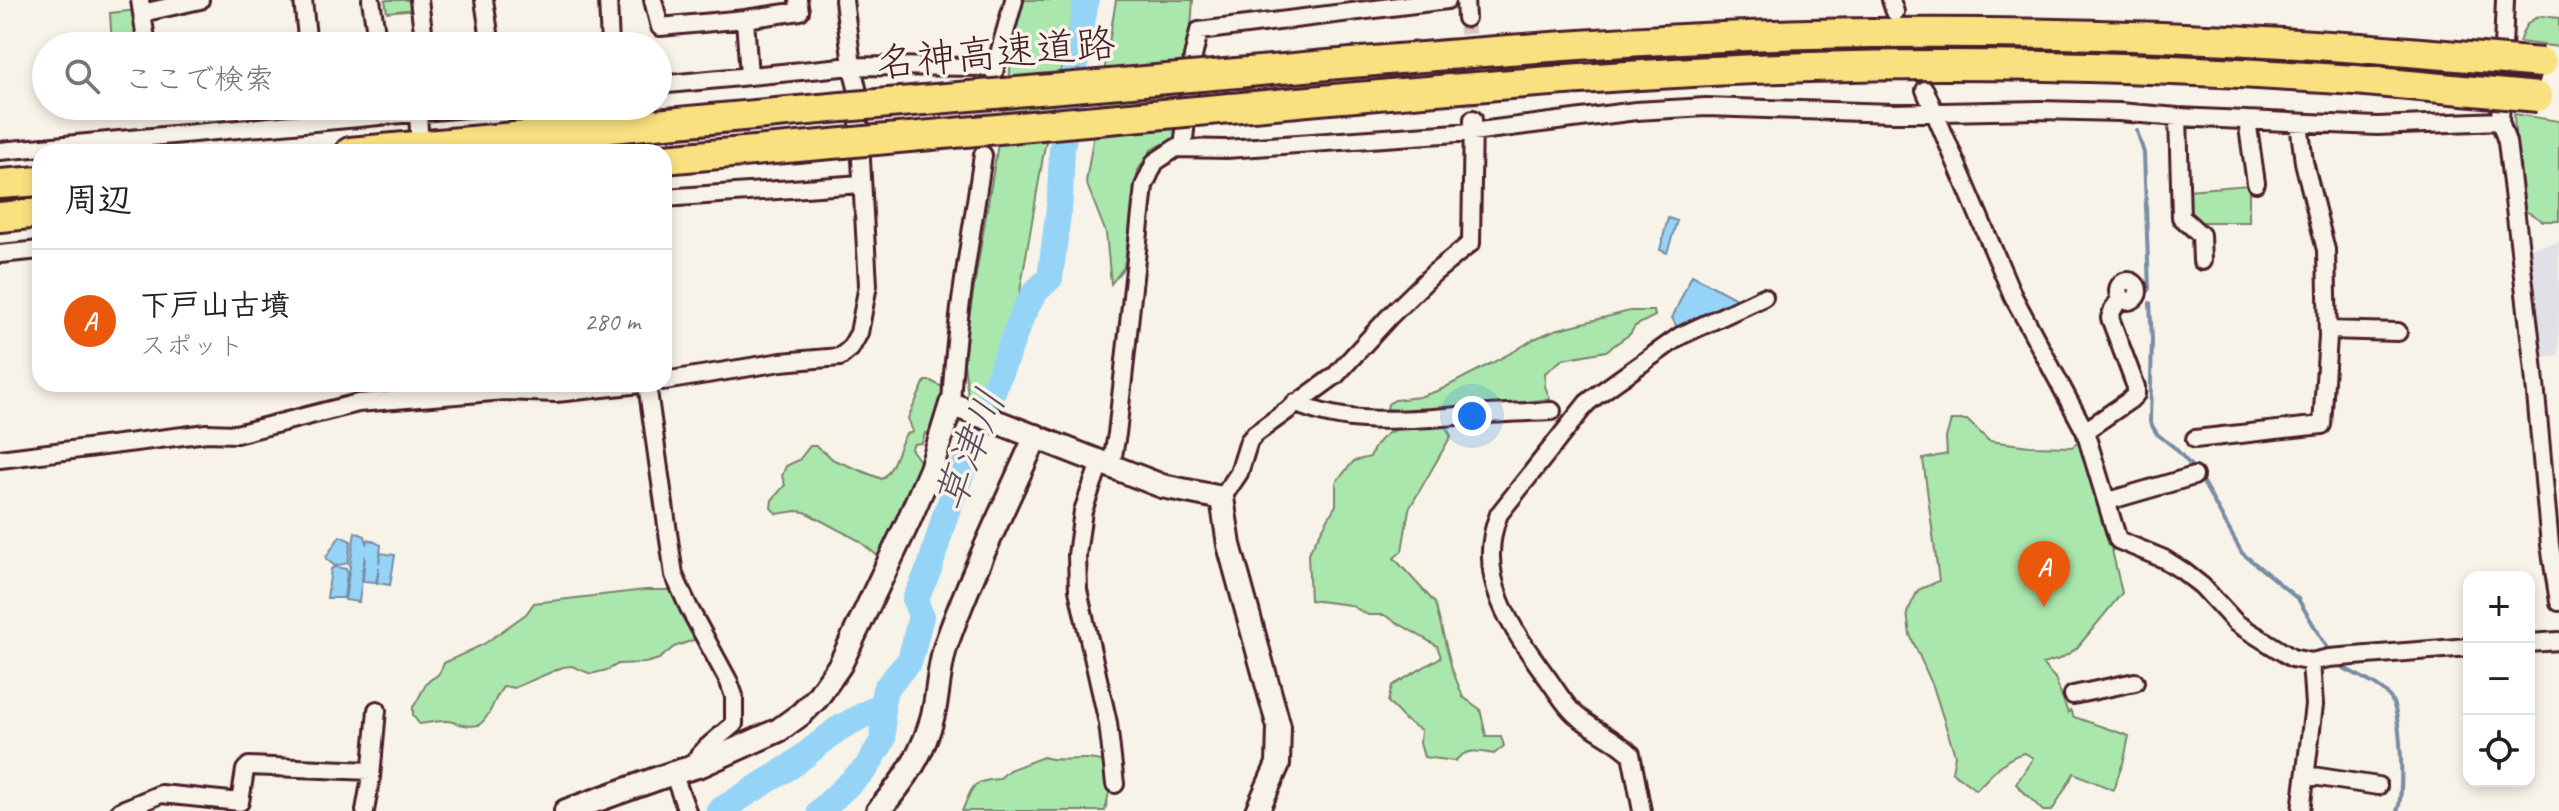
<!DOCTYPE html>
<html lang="ja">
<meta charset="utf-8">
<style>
:root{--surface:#fff;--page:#f2f2f2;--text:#222;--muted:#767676;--line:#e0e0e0;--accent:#ea580c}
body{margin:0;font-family:Caveat,"Klee One",sans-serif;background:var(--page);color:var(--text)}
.controls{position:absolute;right:24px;bottom:24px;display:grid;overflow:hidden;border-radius:16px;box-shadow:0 4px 12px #0003}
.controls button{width:72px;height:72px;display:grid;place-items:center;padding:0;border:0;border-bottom:2px solid var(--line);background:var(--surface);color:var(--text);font:40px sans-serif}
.you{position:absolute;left:1472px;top:416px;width:28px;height:28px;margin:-20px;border:6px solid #fff;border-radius:50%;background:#1a73e8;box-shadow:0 0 0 12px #1a73e833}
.badge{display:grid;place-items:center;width:52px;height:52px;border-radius:50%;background:var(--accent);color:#fff;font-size:26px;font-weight:700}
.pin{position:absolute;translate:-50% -66px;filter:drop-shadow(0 2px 4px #0008)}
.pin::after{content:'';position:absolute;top:42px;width:28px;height:24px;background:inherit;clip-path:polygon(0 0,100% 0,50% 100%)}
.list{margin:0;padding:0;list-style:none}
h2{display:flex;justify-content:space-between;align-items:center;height:104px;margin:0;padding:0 32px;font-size:34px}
h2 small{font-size:26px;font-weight:400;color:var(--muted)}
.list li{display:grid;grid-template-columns:52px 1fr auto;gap:24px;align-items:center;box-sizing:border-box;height:144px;padding:0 32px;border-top:2px solid var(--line)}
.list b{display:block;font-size:30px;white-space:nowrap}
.list p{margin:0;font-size:26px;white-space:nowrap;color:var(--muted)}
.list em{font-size:26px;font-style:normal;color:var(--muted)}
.icon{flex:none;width:44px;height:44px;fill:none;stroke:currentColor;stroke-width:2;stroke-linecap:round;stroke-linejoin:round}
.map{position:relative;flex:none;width:2559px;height:811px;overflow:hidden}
.search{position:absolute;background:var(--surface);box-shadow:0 4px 12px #0003;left:32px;top:32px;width:640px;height:88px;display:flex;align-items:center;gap:20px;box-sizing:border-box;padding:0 28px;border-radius:44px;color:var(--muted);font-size:30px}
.panel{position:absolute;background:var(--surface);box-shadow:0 4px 12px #0003;left:32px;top:144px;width:640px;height:248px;border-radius:24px}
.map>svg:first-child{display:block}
.built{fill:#e1e0e7}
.green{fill:#aae7ad;stroke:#7a836c;stroke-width:2}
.water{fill:#96d4f7;stroke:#788ca5;stroke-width:2}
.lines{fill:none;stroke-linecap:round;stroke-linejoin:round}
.stream{stroke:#788ca5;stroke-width:4}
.river{stroke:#96d4f7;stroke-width:26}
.street-tunnel{stroke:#d4c9c2;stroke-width:16;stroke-dasharray:16 8;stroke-linecap:butt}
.street-casing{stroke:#4a1f2b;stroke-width:22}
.secondary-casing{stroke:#4a1f2b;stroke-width:28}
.highway-casing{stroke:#4a1f2b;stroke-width:34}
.street{stroke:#f7f3e8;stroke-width:16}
.secondary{stroke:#f7f3e8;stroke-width:22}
.highway{stroke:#f9e181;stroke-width:28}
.highway-bridge-casing{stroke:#4a1f2b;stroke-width:34;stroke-linecap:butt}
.highway-bridge{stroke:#f9e181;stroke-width:28}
.labels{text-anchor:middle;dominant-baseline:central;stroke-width:7;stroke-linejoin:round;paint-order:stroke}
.street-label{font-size:40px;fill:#4a1f2b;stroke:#f7f3e8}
.water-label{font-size:42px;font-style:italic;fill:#5d4c5e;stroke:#f7f3e8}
</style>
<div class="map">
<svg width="2559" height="811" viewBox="0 0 2559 811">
<rect width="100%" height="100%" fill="#f7f3e8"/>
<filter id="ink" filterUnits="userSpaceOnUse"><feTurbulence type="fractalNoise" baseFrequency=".0125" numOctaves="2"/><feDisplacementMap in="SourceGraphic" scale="16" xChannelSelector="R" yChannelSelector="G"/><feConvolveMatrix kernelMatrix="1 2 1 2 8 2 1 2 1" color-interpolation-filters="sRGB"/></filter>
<g filter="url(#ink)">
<path class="built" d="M2559 242V355L2541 357 2529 248Z"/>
<path class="green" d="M385 0H413L415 9 387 12Z
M1024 0H1075L1044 151 1018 303 981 406 968 396 964 363 968 323 1010 72 1012 43Z
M1116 0H1193L1191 28 1175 138 1151 150 1138 170 1124 267 1111 284 1106 233 1086 182Z
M137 10 141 46H112L110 13Z
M2541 16 2559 18V47L2519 42C2524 28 2526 21 2541 16Z
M2514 114 2559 121V221H2543L2519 207Z
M2249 185V222H2196L2186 213 2187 190Z
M1630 311H1654L1655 316 1635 326 1630 334 1606 351 1563 359 1545 373V386L1550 399 1453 411 1424 412 1387 409 1388 404 1395 400 1419 397 1440 390 1513 352 1534 339 1555 330Z
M925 381H931L944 388 931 434 925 433 922 443 914 444 911 449 920 461 915 485 883 553 879 557 858 540 805 512 796 511 777 514 771 508 772 500 785 485 782 476 786 466 799 460 810 446H816L834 460 882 479C895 468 897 448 906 434L913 432 908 418Z
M1951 420H1967L1989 441 2030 446 2072 447 2080 441 2089 451 2122 593 2077 648 2060 659 2042 664 2055 678 2068 713 2070 710 2074 717 2129 736 2124 760 2113 790 2074 773 2052 811H2043L2016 784 2033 758 2025 753C2005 756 1990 777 1976 790L1952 772 1955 755 1933 686 1910 635 1907 613 1918 590 1939 581 1923 459 1947 454 1946 438Z
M1445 425 1451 436 1409 509 1402 551 1394 558 1435 603 1452 669 1463 697 1480 709 1486 736H1501L1504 746 1494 754C1478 751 1467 748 1455 761L1424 757 1420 743 1421 730 1406 721 1388 702 1392 686 1441 657 1437 646 1384 615H1368L1350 605 1310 600 1308 554 1336 505V482L1354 461 1370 457C1384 420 1412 429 1445 425Z
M645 590H667L673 592 682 612 699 638 674 647 659 659 645 663 618 664 607 670 591 674 572 666 563 667 514 688 504 686C493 698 493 714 479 725 468 727 464 725 453 722 443 719 429 723 419 724L413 715V707C419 699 422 690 427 683 436 673 437 681 444 663L484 644 526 614 534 603Z
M1043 757C1064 764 1085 754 1107 763L1110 788 1105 811H962C973 787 970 781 999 779L1009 770Z"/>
<path class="water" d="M1668 218 1677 221 1667 253 1660 250Z
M1692 275 1738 300 1678 329 1672 318Z
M355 532 365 536 367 543 369 539 381 545 379 563 381 553 395 555 390 585 377 583 379 567 376 582 363 581 365 556 363 568 361 570 363 571 359 602 345 600Z
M340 536 351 541 348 563 335 566 326 559V557Z
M335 567 346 569 347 572 344 598H327L331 569Z"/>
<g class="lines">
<path class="stream" d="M2137 131 2144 153 2149 289
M2150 303 2152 340 2150 422 2157 434 2175 448 2195 470
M2200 477 2242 553 2298 599 2328 649
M2338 665C2352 673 2383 686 2391 699 2401 715 2405 794 2397 811"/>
<path class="river" d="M719 811 791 766 838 729 882 705
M820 811 866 768 883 740 882 705 885 689 910 660 921 616 915 600 930 567 945 516 1023 313 1035 292 1050 278 1060 199 1062 149 1086 0"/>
<path class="street-tunnel" d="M1466 18 1473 119
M616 120 620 152"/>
<defs>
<path id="street" d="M140 0 147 46
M303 0 308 46
M371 0 378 46
M419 0 425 46
M484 0 491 46
M608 0 610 46
M653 0 660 27 745 19 800 11 798 0
M1465 0 1466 18
M1891 0 1895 12
M2505 0 2500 121 2507 142 2518 233 2533 362 2550 545 2559 602
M142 13 200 0
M745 19 749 76
M994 72 1014 0
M658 85 852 66 994 67
M1925 90 2013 296 2085 431 2118 540 2164 559 2183 571 2202 586 2236 623 2292 658 2311 662 2329 658 2469 647
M614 106 615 110
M418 113 419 131
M2178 117 2181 217 2201 235 2202 261
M2247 120 2256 183
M1183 148 1193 57 1199 31 1447 0
M0 151 488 106
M664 198 861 184
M0 254 40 250
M2118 291a10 10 0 1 1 20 0a10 10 0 1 1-20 0Z
M2328 330 2398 332
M664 381 781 362 840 357 850 349 859 333 868 285 857 88 852 66 844 0
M647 384 674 575 689 608 729 682 734 696V724L706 748 689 767
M1295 403C1350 428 1413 419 1472 415 1499 413 1525 412 1552 411
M951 404C955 321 971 239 983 155
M2085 431 2130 400 2136 394V387L2110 318 2113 309 2121 298
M2195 439 2322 425 2328 337 2326 250 2304 162 2299 123
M0 459 207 433 236 434 358 403 505 391 556 393 641 384
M1100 463 1083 511 1077 555 1078 590 1108 723 1115 784
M1111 466 1117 434 1144 186 1155 162 1176 148 1226 149 1472 132 1636 111 1706 107 1893 113 2039 110 2119 112 2178 117 2377 126 2500 121
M1222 498 1239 473 1249 441 1255 434 1336 375 1389 317 1434 273 1471 243 1473 119
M2108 501 2194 476
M2529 643 2559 641
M2073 695 2135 682
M673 773 687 811
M2306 775 2378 786
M120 811 161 794 240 802 245 770 249 766 371 771
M365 811 371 777 377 710
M1642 811 1631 754C1615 738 1593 730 1576 715 1564 705 1556 689 1546 676 1511 628 1474 576 1499 514L1587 403 1596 396 1680 336 1764 297
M2301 811 2314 705 2311 662"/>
<path id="secondary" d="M566 811 673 773 701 765 779 730 801 714 817 698 840 665 908 522 931 469 951 404 1162 486 1222 498 1229 545 1279 727 1278 764 1257 811
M878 811C905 780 925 752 934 711 939 687 939 662 948 639 973 570 1006 504 1036 436"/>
<path id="highway" d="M1237 73C1428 56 1619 39 1810 34 1993 30 2177 35 2360 48
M1230 108C1423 91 1617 73 1810 67 1992 61 2174 68 2355 80
M350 152 842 107
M664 159 843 143
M0 184 40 181
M0 217 40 213"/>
</defs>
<use href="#street" class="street-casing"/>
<use href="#secondary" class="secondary-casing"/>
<use href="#highway" class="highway-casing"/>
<use href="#street" class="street"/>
<use href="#secondary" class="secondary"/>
<use href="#highway" class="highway"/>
<defs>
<path id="highway-bridge" d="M2360 48 2542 63
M2355 80 2538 97
M842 107 1237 73
M843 143 1230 108"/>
</defs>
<use href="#highway-bridge" class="highway-bridge-casing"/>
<use href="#highway-bridge" class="highway-bridge"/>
</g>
</g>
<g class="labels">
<g class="street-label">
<text transform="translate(996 53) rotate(-5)">名神高速道路</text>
</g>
<g class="water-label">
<text transform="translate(970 450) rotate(-69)">草津川</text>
</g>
</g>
</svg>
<div class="controls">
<button>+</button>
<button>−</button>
<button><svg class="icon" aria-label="locate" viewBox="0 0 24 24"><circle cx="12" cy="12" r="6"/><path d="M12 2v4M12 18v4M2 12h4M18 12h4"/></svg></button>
</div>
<div class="you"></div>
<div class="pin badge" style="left:2044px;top:607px">A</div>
<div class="search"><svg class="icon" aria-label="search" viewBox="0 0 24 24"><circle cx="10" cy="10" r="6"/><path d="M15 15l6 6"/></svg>ここで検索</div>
<section class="panel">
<h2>周辺<small></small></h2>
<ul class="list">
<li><span class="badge">A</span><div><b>下戸山古墳</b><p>スポット</p></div><em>280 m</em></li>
</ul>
</section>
</div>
